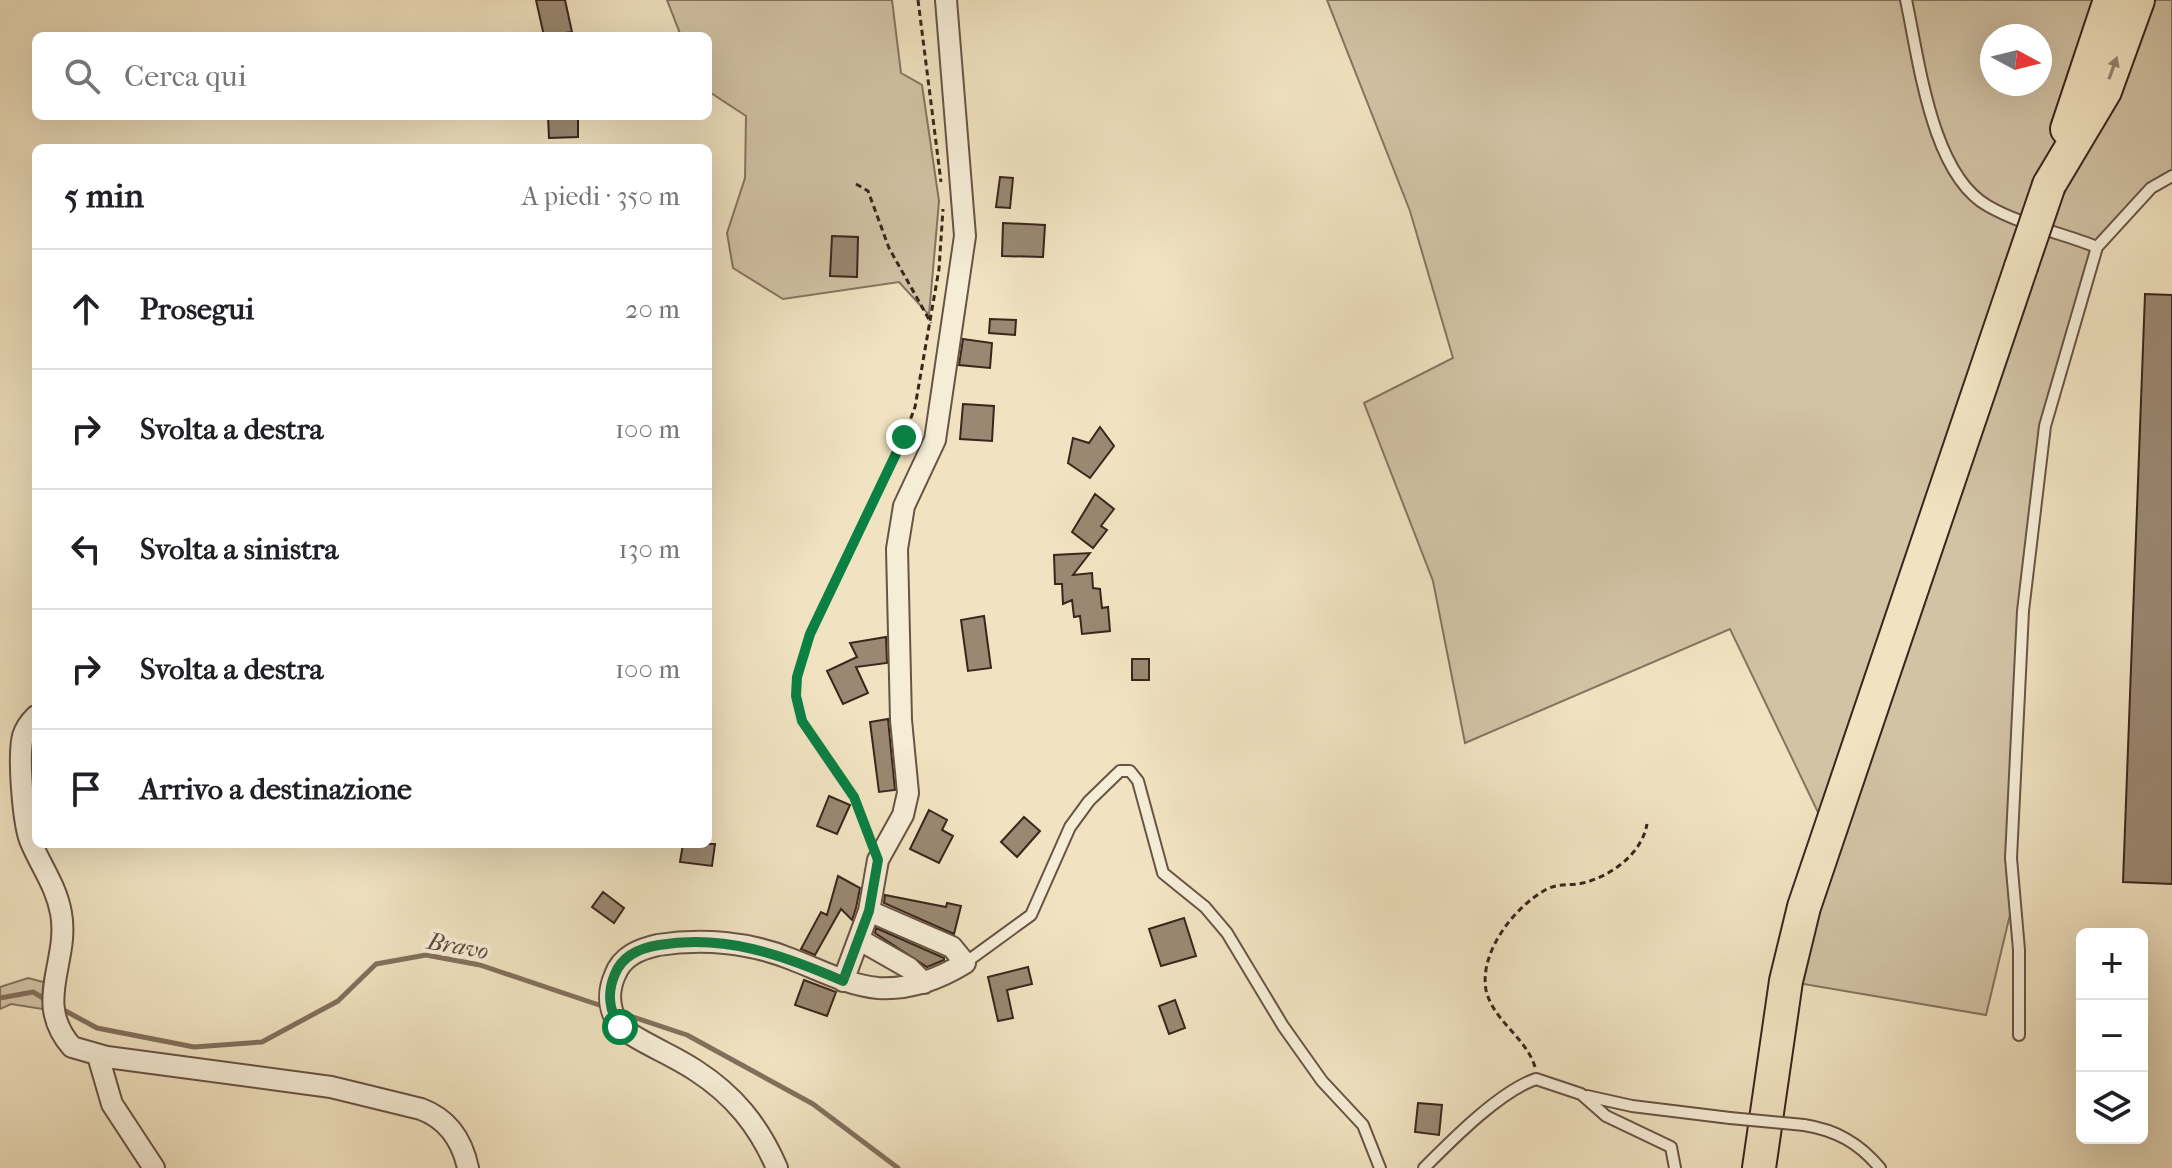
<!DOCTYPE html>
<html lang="it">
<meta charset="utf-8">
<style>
:root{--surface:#fff;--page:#f2f2f2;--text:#202124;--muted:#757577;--line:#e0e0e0}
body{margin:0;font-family:"IM FELL French Canon",serif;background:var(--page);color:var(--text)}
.controls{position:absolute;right:24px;bottom:24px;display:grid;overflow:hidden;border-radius:12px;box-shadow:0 8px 32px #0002}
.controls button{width:72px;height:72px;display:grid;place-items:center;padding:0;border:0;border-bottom:2px solid var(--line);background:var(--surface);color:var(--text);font:40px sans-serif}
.compass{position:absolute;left:1980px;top:24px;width:72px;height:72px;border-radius:50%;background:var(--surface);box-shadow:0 8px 32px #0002;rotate:97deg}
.stop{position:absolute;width:24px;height:24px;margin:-18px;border:6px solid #0b8043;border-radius:50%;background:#fff}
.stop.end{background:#0b8043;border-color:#fff;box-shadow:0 2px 8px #0008}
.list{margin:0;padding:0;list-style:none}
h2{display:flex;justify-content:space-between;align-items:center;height:104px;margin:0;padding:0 32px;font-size:34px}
h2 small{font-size:26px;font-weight:400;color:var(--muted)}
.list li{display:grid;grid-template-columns:52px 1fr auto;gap:24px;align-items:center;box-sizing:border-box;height:120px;padding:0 32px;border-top:2px solid var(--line)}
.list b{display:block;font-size:30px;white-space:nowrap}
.list em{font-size:26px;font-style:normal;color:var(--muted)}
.icon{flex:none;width:44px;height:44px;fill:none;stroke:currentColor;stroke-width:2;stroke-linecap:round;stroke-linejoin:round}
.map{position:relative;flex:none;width:2172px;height:1168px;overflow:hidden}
.search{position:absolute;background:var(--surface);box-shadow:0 8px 32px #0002;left:32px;top:32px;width:680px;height:88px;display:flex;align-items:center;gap:20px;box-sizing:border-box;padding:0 28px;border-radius:12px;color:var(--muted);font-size:30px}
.panel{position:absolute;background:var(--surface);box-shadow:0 8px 32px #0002;left:32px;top:144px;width:680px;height:704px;border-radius:12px}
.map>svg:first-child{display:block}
.green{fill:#d2c3a5;stroke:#867460;stroke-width:2;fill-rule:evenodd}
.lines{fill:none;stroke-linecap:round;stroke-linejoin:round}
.stream{stroke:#83705d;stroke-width:5}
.building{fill:#9a8872;stroke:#3b251c;stroke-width:2}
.lane-casing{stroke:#685445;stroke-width:14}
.street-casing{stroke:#685445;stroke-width:24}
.primary-casing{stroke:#3b251c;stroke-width:36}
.path{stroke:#3b251c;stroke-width:3;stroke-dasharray:6 4;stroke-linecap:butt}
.lane{stroke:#f6edd7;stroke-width:10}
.street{stroke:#f6edd7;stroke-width:20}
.primary{stroke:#f1e3c1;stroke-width:32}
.lane-bridge-casing{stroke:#685445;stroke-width:14;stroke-linecap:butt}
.primary-bridge-casing{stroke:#3b251c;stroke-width:36;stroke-linecap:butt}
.lane-bridge{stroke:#f6edd7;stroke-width:10}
.primary-bridge{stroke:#f1e3c1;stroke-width:32}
.oneway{fill:#96846e}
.route{stroke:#0b8043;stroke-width:10}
.labels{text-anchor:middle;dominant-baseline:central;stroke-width:8;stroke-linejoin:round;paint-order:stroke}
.water-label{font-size:24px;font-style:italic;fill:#5f4a3d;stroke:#f6edd7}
</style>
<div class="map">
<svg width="2172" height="1168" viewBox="0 0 2172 1168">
<rect width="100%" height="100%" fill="#f1e3c1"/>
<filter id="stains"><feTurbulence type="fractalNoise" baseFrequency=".0025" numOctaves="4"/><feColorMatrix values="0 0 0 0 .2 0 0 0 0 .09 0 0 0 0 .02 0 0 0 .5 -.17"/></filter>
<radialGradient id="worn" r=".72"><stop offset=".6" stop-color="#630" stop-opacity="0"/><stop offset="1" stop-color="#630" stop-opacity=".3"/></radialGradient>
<path class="green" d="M667 0H892L901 73 922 85 939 201 929 315 899 282 783 299 733 268 727 233 745 178 746 116 708 91V36H681Z
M1327 0H2172V176L2151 188 2097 247 2045 426 2023 611 2014 898 1986 1015 1786 981 1827 831 1730 629 1465 743 1433 581 1364 403 1453 358 1410 211ZM1992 36H2040V84H1992Z
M28 978 51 984 42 1009 11 1004 0 1009V987Z"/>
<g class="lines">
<path class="stream" d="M0 998 33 992 48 1001
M60 1008 97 1028 194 1047 262 1042 338 1001 376 964 426 955 480 965 605 1007
M618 1012 687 1035 813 1104 898 1168"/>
</g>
<path class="building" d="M536 0H565L572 32 544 36Z
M548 116H578V137L549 138Z
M1000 177 1013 178 1010 208 996 207Z
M1003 223 1045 225 1043 257 1002 256Z
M832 236 858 237 857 277 830 276Z
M2145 294 2172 295V884L2123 882Z
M990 319 1016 320 1015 335 989 333Z
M963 339 992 343 990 368 959 365Z
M963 404 994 406 992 441 960 439Z
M1100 427 1114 446 1090 478 1068 463 1073 438 1089 443Z
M1095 494 1114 509 1101 526 1107 530 1093 548 1072 532Z
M1090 553 1073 575 1092 573 1093 588 1100 589 1102 608 1108 607 1110 631 1082 634 1080 616 1074 617 1072 600 1063 604 1062 584H1055L1054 555Z
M984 616 991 668 968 671 961 620Z
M886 637 887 663 856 667 868 693 843 704 827 671 857 657 850 643Z
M1132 659H1149V680H1132Z
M888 719 895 790 879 792 870 722Z
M829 796 850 805 837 834 817 826Z
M929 810 947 820 942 830 953 836 939 863 910 849Z
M1024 817 1040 831 1017 857 1001 842Z
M683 844H715L712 866 680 862Z
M838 876 860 888 856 908 852 920 841 909 815 955 801 949 821 912 827 915Z
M603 892 624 908 614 923 592 907Z
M885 895 946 907 947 903 961 906 954 934 884 903Z
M1184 918 1196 956 1161 966 1149 929Z
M876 928 944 958V960L927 967 875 933Z
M1028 967 1032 984 1007 990 1013 1018 998 1021 988 977Z
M804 980 836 992 827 1016 795 1005Z
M1175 1000 1185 1028 1169 1034 1159 1006Z
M1418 1103 1442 1105 1439 1135 1415 1132Z"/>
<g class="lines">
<defs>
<path id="lane" d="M1906 0C1919 59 1931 174 1988 206 2021 225 2062 233 2097 247
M965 963 1031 915 1070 827 1089 801 1120 771H1130L1138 781 1163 873 1205 907 1227 933 1283 1026 1322 1081 1363 1125 1380 1168
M2019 1035V950L2011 858 2023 611 2045 426 2097 247 2151 188 2172 176
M1587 1096 1632 1106 1730 1118
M1804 1125C1836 1130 1859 1143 1880 1168
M1424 1168C1452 1140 1500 1091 1536 1079L1581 1094 1606 1116 1671 1147 1675 1168"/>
<path id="street" d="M36 716C31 721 25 729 23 736 18 756 23 821 30 840 40 865 56 885 61 913 70 962 32 1002 72 1047L107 1057 331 1087 421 1109C448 1119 462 1140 468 1168
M860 940 909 968 924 983
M843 981 869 911 878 860 903 815 908 793 901 720 897 549 904 506 935 440 965 236 946 0
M98 1056 112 1104 154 1168
M777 1168C759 1126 734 1095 695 1070 671 1054 643 1044 620 1027 609 1011 607 993 615 975 622 956 640 949 658 945 702 938 749 942 791 959 820 970 847 985 878 988 909 990 939 979 965 963L952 947 869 911"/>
<path id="primary" d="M2067 129 2110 0
M2049 185 2105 91 2138 0
M1759 1168 1786 981 1804 907 2021 267"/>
</defs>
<use href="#lane" class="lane-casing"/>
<use href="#street" class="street-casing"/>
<use href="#primary" class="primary-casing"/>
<path class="path" d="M918 0 941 182
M856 184 868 191 889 248 931 323
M870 834 843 779 802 721 796 696 797 677 810 634 892 469 915 407 939 269 943 209
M1535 1067C1526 1037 1493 1021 1486 990 1479 952 1515 906 1547 889 1559 883 1570 886 1583 883 1612 876 1642 853 1647 824"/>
<use href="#lane" class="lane"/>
<use href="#street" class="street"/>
<use href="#primary" class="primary"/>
<defs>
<path id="lane-bridge" d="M1730 1118 1804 1125"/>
<path id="primary-bridge" d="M2021 267 2049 185"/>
</defs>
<use href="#lane-bridge" class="lane-bridge-casing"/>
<use href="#primary-bridge" class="primary-bridge-casing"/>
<use href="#lane-bridge" class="lane-bridge"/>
<use href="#primary-bridge" class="primary-bridge"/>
</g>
<defs><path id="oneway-solid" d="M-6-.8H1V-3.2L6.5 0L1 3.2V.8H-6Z" transform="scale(2)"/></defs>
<use class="oneway" href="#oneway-solid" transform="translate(2113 68) rotate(-70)"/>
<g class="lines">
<path class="route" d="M620 1027C609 1011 607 992 615 974 622 956 640 948 659 945 725 934 783 955 843 981L869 911 878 860 854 797 802 721 796 696 797 677 810 634 904 437"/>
</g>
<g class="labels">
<g class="water-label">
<text transform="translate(458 946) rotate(10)">Bravo</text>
</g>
</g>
<rect width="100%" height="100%" filter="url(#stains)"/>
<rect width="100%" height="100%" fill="url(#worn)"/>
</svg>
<div class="controls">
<button>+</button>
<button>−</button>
<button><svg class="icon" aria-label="layers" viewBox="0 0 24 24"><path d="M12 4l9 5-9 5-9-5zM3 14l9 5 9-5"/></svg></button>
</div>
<svg class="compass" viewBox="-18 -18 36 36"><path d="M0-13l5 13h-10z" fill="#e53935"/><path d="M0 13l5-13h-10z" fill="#757577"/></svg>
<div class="stop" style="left:620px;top:1027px"></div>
<div class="stop end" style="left:904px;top:437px"></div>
<div class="search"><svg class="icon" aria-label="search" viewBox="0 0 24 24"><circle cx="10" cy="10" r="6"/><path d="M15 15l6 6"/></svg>Cerca qui</div>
<section class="panel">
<h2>5 min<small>A piedi · 350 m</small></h2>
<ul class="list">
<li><svg class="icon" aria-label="ahead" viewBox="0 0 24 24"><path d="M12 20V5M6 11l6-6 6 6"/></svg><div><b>Prosegui</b></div><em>20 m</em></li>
<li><svg class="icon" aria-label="right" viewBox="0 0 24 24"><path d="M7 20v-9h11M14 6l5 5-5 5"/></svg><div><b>Svolta a destra</b></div><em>100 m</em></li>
<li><svg class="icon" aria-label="left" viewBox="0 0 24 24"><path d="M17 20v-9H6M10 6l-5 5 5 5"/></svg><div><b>Svolta a sinistra</b></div><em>130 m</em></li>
<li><svg class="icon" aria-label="right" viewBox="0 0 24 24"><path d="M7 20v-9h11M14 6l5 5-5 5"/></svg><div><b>Svolta a destra</b></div><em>100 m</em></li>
<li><svg class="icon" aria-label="arrive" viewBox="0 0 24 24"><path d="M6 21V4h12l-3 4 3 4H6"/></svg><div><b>Arrivo a destinazione</b></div></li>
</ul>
</section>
</div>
